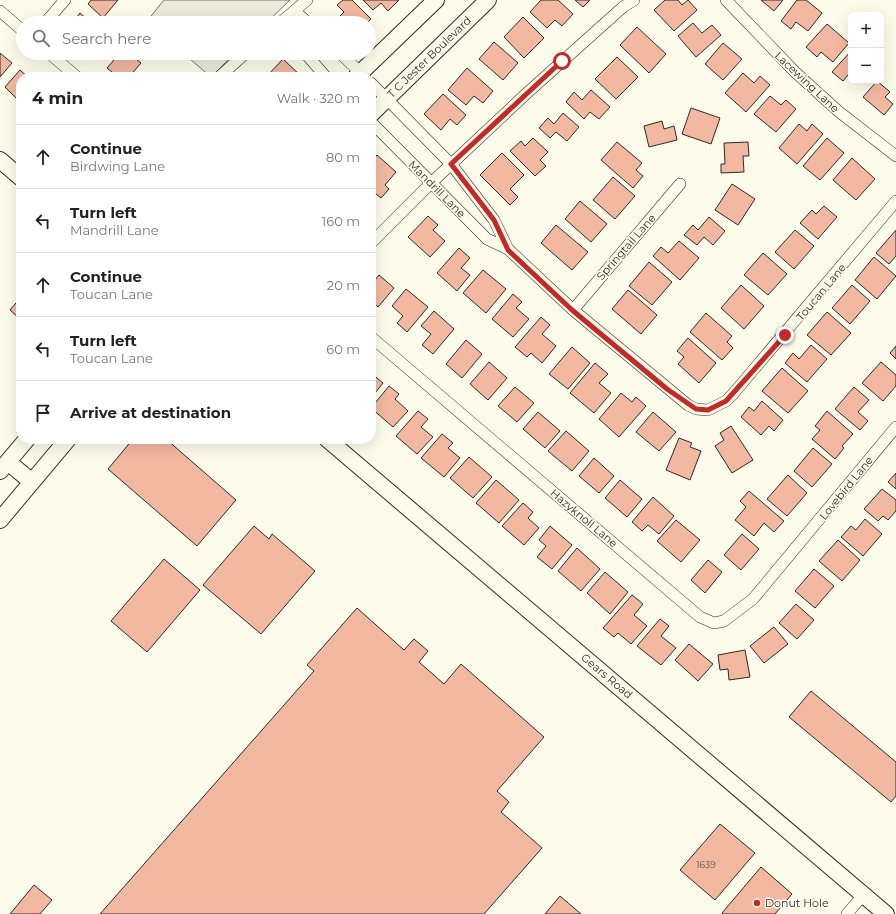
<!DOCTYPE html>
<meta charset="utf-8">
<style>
:root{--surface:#fff;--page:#f6f6f6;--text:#202124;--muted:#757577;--line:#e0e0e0}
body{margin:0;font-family:Montserrat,sans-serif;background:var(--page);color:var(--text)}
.controls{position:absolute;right:12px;top:12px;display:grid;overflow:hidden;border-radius:8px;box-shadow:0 4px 16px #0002}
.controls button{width:36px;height:36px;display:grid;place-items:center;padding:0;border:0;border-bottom:1px solid var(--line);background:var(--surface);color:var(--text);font:20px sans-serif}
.stop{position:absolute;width:12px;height:12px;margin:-9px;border:3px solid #c62828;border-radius:50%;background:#fff}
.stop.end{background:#c62828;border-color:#fff;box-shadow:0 1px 4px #0008}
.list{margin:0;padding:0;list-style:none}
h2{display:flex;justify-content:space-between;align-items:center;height:52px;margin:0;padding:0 16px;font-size:17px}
h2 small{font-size:13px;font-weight:400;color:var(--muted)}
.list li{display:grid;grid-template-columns:26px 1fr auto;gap:12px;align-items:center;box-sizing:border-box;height:64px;padding:0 16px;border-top:1px solid var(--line)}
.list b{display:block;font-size:15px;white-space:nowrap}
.list p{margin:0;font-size:13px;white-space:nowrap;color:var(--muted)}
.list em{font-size:13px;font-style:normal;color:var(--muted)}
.icon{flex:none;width:22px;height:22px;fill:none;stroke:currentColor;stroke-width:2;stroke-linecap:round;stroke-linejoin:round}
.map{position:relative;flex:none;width:896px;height:914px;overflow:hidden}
.search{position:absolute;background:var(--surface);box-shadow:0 4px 16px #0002;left:16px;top:16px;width:360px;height:44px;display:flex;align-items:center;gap:10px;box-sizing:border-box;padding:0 14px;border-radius:22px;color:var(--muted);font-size:15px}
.panel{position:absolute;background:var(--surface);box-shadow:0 4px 16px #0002;left:16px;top:72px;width:360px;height:372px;border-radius:16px}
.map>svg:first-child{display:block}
.green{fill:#ecebdb;stroke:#74746e}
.building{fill:#f2b8a0;stroke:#2b2b2b}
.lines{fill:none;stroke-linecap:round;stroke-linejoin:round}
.street-casing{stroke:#2b2b2b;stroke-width:12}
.secondary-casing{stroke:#2b2b2b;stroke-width:18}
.street{stroke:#fdfbea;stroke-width:11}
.secondary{stroke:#fdfbea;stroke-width:16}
.route{stroke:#c62828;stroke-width:5}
.poi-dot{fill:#c62828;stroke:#fdfbea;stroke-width:1.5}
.labels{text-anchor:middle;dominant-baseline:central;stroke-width:3;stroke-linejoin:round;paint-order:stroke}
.number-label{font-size:9px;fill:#5d4e48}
.street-label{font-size:11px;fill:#2b2b2b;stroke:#fdfbea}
.poi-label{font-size:11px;fill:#2b2b2b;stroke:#fdfbea;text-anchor:start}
</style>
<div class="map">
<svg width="896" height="914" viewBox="0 0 896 914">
<rect width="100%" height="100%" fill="#fdfbea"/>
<path class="green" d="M164 0H290L266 23H149L147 21Z
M183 53H235L211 77Z"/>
<path class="building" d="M91 0H118L103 18 88 4Z
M343 0H352L371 19 367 23H333L344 12 337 5Z
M363 0H399L388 11 381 3 373 10Z
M541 0H558L573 14 562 26 555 20 547 28 530 12Z
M575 0H590L583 7Z
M665 0H678L682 5 688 0 697 10 674 31 654 10Z
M761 0H783L774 11Z
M797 0H806L822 13 808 31 796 22 791 29 781 21Z
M80 13 91 23H72Z
M523 17 544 38 524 58 504 37Z
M693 23 702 33 712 25 721 35 696 57 678 36Z
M827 24 849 43 833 62 821 52 817 57 806 47Z
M637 27 666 54 649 73 620 45Z
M494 42 518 63 503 80 479 59Z
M723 43 742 59 723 80 705 64Z
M851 51V78L848 75 843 81 832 72Z
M0 53 12 63 0 77Z
M120 53H129L141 63 129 77H118L107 68Z
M617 57 638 77 616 99 595 79Z
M283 59 302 77H266Z
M467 68 493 91 483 103 474 96 466 105 448 90Z
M20 70 28 77H21V103L5 87Z
M743 73 754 83 760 76 770 85 746 112 725 93Z
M877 81 890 92 885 97 893 104 884 115 863 97Z
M591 90 610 107 599 119 590 112 584 119 566 102 574 92 582 100Z
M443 94 466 115 457 125 450 119 441 130 424 114Z
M770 96 781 105 786 100 796 109 776 132 754 114Z
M691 108 720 118 711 144 682 134Z
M563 113 579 127 567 141 556 132 550 138 539 128 548 118 554 124Z
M662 121 664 129 674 126 677 140 649 147 644 126Z
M799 124 807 131 812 124 823 134 797 164 779 148Z
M533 138 548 152 540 160 546 166 535 176 510 151 521 141 525 146Z
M827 138 844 153 820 180 803 166Z
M617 142 642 163 636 170 643 176 633 188 601 160Z
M748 142 749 156H743L744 172 721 173V164H725L724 143Z
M502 153 524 175 510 189 518 197 510 205 480 175Z
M377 155 396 172 385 185 389 189 381 198 371 190V162Z
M852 158 875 179 856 200 833 180Z
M613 177 635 196 615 219 593 200Z
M732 184 755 199 738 225 715 210Z
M580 201 607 224 591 242 565 219Z
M824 206 837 217 818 239 800 223 812 210 816 214Z
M428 216 438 225 433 230 445 241 430 257 408 237Z
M709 217 725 231 713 245 704 237 697 245 684 235 693 225 698 230Z
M556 225 588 252 572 270 541 243Z
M795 230 814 246 794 269 775 252Z
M896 230V256L889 264 876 253Z
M679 241 699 258 680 280 653 256 661 247 668 253Z
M459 248 470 258 461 268 470 275 457 291 437 273Z
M763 253 787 274 768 295 744 275Z
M874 257 896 276 877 299 855 280Z
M649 262 672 282 652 305 629 286Z
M483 270 506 289 486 313 463 293Z
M379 275 394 288 378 307 371 301V285Z
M741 285 764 306 744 329 721 308Z
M852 285 870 301 850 324 832 308Z
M406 289 428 307 407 332 397 323 403 316 392 306Z
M628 290 657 315 641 334 612 309Z
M513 294 522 302 516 308 529 319 513 337 492 319Z
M21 297V320L10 310Z
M434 311 454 329 433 354 422 345 431 334 421 326Z
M827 312 851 333 831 355 807 335Z
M706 313 732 336 727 342 733 348 722 360 690 332Z
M541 317 550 325 542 334 556 346 542 363 531 353 527 357 515 347Z
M688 338 716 363 699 383 678 364 684 357 677 351Z
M466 340 482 354 462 378 446 364Z
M811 345 827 359 807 382 785 363 793 353 799 359Z
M896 346V359L890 353Z
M572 347 590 363 568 389 549 374Z
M489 362 507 378 488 400 470 384Z
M881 362 896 375V386L883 401 862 383Z
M595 363 608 374 599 383 611 393 594 413 570 393Z
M782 368 808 391 788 413 762 391Z
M371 373 383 383 371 398Z
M389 386 399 394 395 399 408 411 393 427 371 408Z
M515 387 534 403 517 422 498 406Z
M854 387 869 400 858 412 868 421 860 430 835 409Z
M621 393 632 402 636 397 646 406 619 437 599 419Z
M762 401 783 420 774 431 769 426 761 435 741 417 749 407 754 411Z
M418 411 428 419 421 427 433 437 417 454 396 436Z
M827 411 853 434 842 446 844 448 835 459 812 439 820 430 815 426Z
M538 412 560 431 545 448 523 429Z
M653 412 676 432 659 451 636 432Z
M731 426 753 460 732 473 715 446 724 440 720 433Z
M566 431 589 451 572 471 548 451Z
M442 434 453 443 448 448 460 458 444 477 421 458Z
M679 438 692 443 690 447 701 451 690 480 666 470Z
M133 439H166L236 500 197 546 108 469Z
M813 448 832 464 812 487 794 471Z
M469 457 492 477 473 498 450 478Z
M594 458 614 476 599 493 579 476Z
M896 473V489L888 482Z
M788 475 807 493 787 516 767 499Z
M496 480 519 500 499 523 476 503Z
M620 480 642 499 627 517 605 498Z
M882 489 896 500V511L888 520 883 516 878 521 864 509Z
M749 491 784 521 774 532 764 523 754 536 735 520 746 507 740 501Z
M653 497 674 516 659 534 648 525 642 531 632 522Z
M523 503 533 512 528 518 539 528 524 545 502 526Z
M865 519 882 534 863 556 841 537 851 526 856 530Z
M676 520 700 540 681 562 657 541Z
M254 526 269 539 272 534 315 571 261 634 203 585Z
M550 526 572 545 552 569 537 557 546 546 539 540Z
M742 534 759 549 741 570 724 555Z
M838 540 860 560 842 581 819 561Z
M577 548 600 569 581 591 558 571Z
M164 559 200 590 147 652 111 621Z
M708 560 722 572 705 593 691 580Z
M814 569 834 586 815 608 795 591Z
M605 572 628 592 610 614 587 593Z
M632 595 643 604 634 615 647 626 631 644 618 633 614 637 603 628Z
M796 604 814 620 797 639 779 623Z
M357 608 404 650 414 639 428 651 419 662 444 684 461 664 544 737 497 791 509 802 501 812 542 848 484 914H100L314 671 307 665Z
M660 619 669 626 661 636 676 648 661 665 637 646Z
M774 627 788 644 764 663 750 646Z
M689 644 713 664 698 681 675 660Z
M745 650 750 677 729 680 728 669 720 670 718 655Z
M811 691 896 762V796L891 802 789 717Z
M720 824 755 853 715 900 680 870Z
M761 867 792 894 775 914H723L722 913Z
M34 885 52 900 40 914H10Z
M560 896 581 914H545Z"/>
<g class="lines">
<defs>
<path id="street" d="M726 0 795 72 838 111 896 156
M0 11 23 31
M295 11 308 23
M45 23 65 0
M280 23 307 0
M49 53 77 77
M305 53 326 77
M340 53 365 77
M219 77 246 53
M371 83 451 164 494 220 508 249
M371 122 487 239 508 249 573 310 688 405 696 409 708 410 726 401 733 394 896 201
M371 243 430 184 527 93 623 7 634 0
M573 310 680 184
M371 337 700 617 714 623 724 621 753 599 896 427
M847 914 863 895"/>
<path id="secondary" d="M356 77 436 0
M371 114 488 0
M0 160 21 178
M327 439 886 914
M8 462 32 482
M0 471 27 439
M0 520 68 439"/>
</defs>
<use href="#street" class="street-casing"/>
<use href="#secondary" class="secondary-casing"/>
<use href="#street" class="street"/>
<use href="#secondary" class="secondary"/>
</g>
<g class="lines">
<path class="route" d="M562 61 451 164 494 220 508 250 572 310 667 389 696 409 708 410 726 401 785 335"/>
</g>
<circle class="poi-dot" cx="757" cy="903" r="4"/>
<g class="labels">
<g class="number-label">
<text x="706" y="864">1639</text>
</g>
<g class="street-label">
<text transform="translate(429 57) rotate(-44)">T C Jester Boulevard</text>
<text transform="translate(807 82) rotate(43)">Lacewing Lane</text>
<text transform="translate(437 189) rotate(45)">Mandrill Lane</text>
<text transform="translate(626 247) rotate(-49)">Springtail Lane</text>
<text transform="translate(821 292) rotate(-50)">Toucan Lane</text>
<text transform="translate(846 488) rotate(-51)">Lovebird Lane</text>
<text transform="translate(584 518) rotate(40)">Hazyknoll Lane</text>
<text transform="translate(607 676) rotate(40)">Gears Road</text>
</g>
<g class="poi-label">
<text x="765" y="903">Donut Hole</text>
</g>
</g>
</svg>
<div class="controls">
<button>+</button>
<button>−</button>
</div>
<div class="stop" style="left:562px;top:61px"></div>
<div class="stop end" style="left:785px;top:335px"></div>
<div class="search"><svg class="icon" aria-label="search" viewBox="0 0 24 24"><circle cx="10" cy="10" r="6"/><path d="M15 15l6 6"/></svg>Search here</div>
<section class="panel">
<h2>4 min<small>Walk · 320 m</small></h2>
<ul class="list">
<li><svg class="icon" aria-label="ahead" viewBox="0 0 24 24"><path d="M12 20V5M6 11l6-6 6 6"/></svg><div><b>Continue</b><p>Birdwing Lane</p></div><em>80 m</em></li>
<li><svg class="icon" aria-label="left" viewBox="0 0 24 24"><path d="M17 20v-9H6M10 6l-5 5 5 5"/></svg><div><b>Turn left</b><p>Mandrill Lane</p></div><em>160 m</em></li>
<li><svg class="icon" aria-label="ahead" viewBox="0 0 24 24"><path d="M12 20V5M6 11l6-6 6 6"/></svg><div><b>Continue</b><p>Toucan Lane</p></div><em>20 m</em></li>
<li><svg class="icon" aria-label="left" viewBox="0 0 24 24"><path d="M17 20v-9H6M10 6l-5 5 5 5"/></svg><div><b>Turn left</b><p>Toucan Lane</p></div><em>60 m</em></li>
<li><svg class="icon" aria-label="arrive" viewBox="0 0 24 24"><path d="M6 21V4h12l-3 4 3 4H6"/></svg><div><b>Arrive at destination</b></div></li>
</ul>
</section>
</div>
